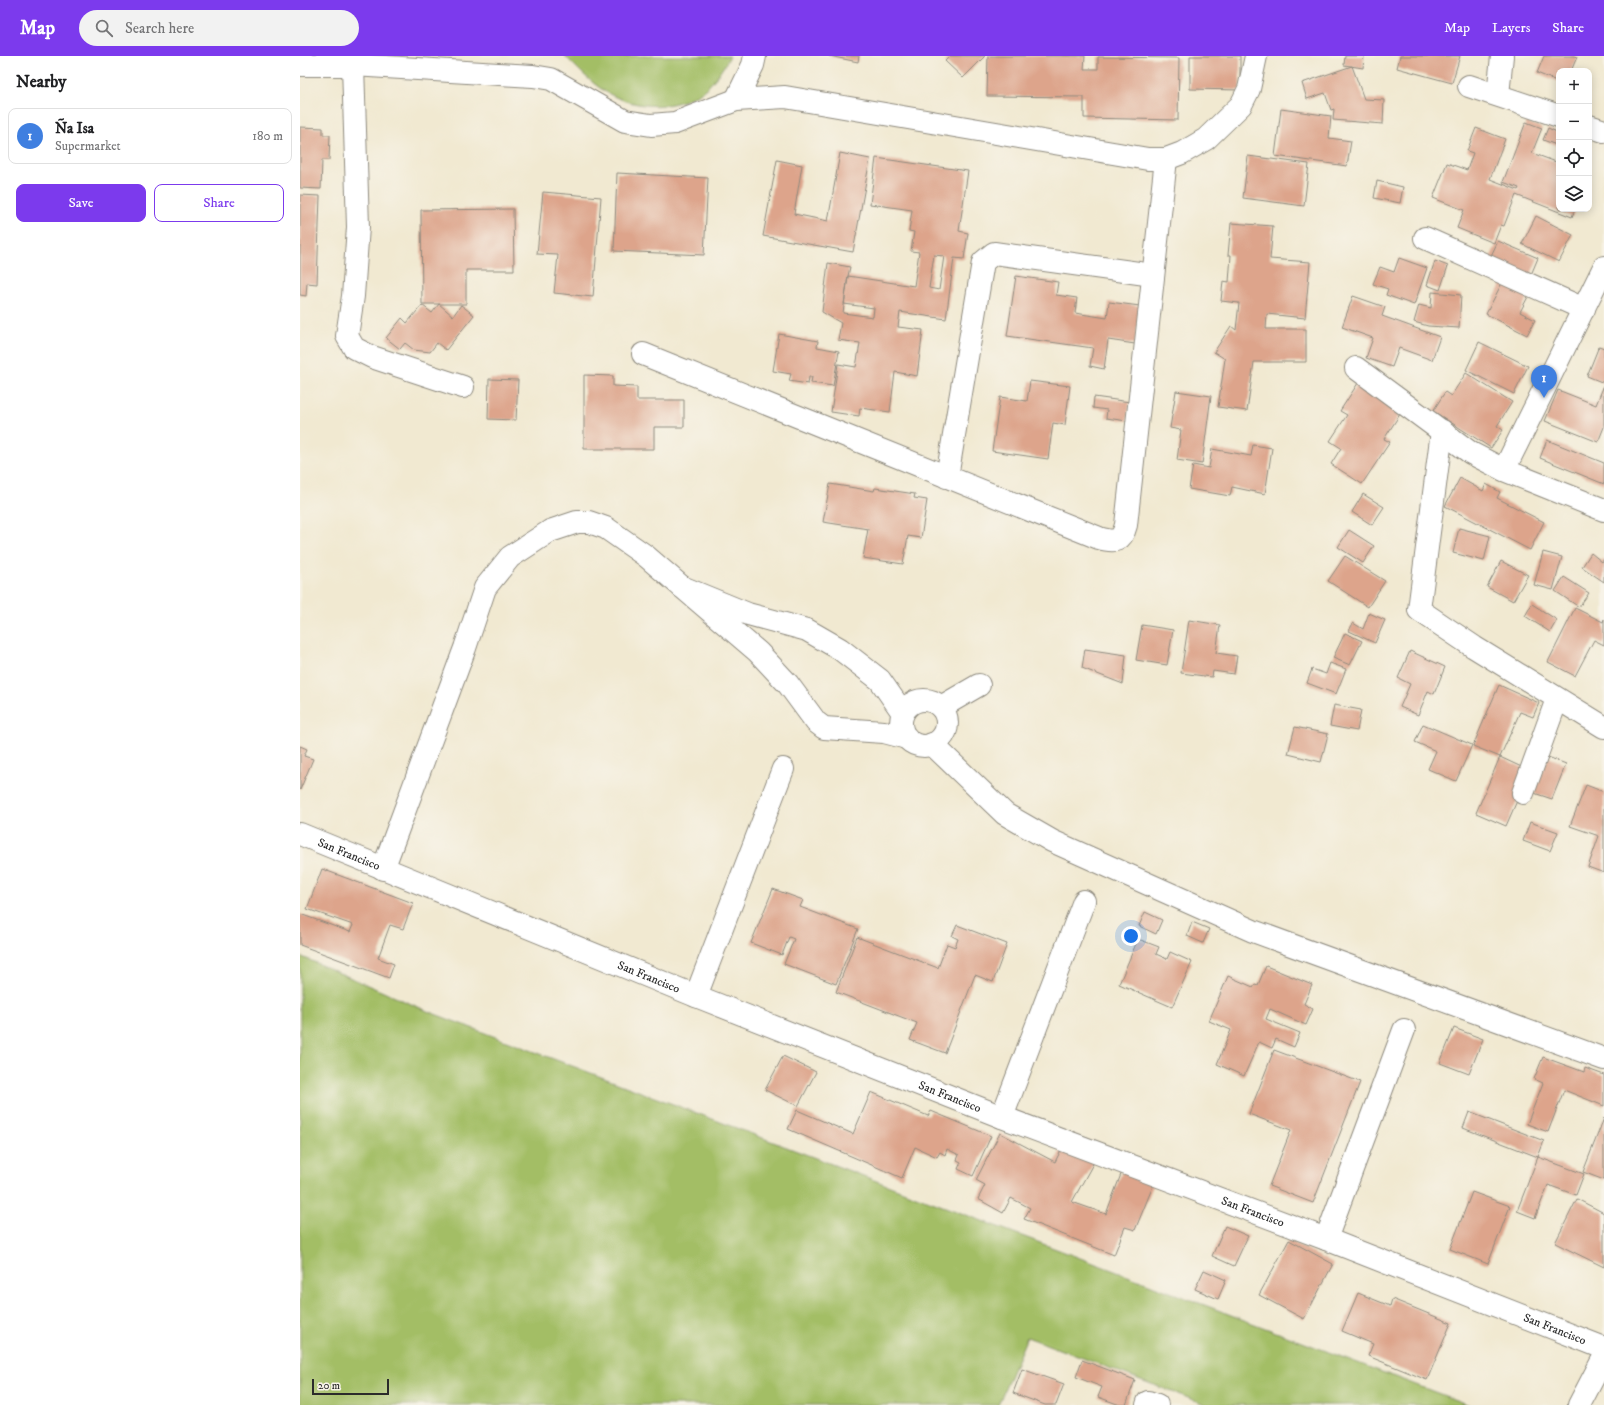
<!DOCTYPE html>
<meta charset="utf-8">
<style>
:root{--surface:#fff;--page:#f2f2f2;--text:#202124;--muted:#757577;--line:#e0e0e0;--accent:#7c3aed}
body{margin:0;font-family:"IM FELL DW Pica",serif;background:var(--page);color:var(--text)}
.controls{position:absolute;right:12px;top:12px;display:grid;overflow:hidden;border-radius:8px;box-shadow:0 2px 10px #0003}
.controls button{width:36px;height:36px;display:grid;place-items:center;padding:0;border:0;border-bottom:1px solid var(--line);background:var(--surface);color:var(--text);font:20px sans-serif}
.scale{position:absolute;left:12px;bottom:10px;width:77px;box-sizing:border-box;padding-left:4px;border:2px solid #2b2b2b;border-top:0;font-size:11px;line-height:14px;white-space:nowrap;color:#2b2b2b;-webkit-text-stroke:3px #f7f3e8;paint-order:stroke}
.you{position:absolute;left:831px;top:880px;width:14px;height:14px;margin:-10px;border:3px solid #fff;border-radius:50%;background:#1a73e8;box-shadow:0 0 0 6px #1a73e833}
.badge{display:grid;place-items:center;width:26px;height:26px;border-radius:50%;background:var(--accent);color:#fff;font-size:13px;font-weight:700}
.pin{position:absolute;translate:-50% -33px;filter:drop-shadow(0 1px 2px #0008)}
.pin::after{content:'';position:absolute;top:21px;width:14px;height:12px;background:inherit;clip-path:polygon(0 0,100% 0,50% 100%)}
.list{margin:0;padding:0;list-style:none}
h2{display:flex;justify-content:space-between;align-items:center;height:52px;margin:0;padding:0 16px;font-size:17px}
h2 small{font-size:13px;font-weight:400;color:var(--muted)}
.list li{display:grid;grid-template-columns:26px 1fr auto;gap:12px;align-items:center;box-sizing:border-box;height:56px;margin:0 8px 8px;padding:0 8px;border:1px solid var(--line);border-radius:8px}
.list b{display:block;font-size:15px;white-space:nowrap}
.list p{margin:0;font-size:13px;white-space:nowrap;color:var(--muted)}
.list em{font-size:13px;font-style:normal;color:var(--muted)}
.actions{display:flex;gap:8px;padding:12px 16px}
.actions a{flex:1;padding:9px 0;border:1px solid var(--accent);border-radius:8px;text-align:center;font-size:14px;color:var(--accent)}
.actions .main{background:var(--accent);color:#fff}
.icon{flex:none;width:22px;height:22px;fill:none;stroke:currentColor;stroke-width:2;stroke-linecap:round;stroke-linejoin:round}
.map{position:relative;flex:none;width:1304px;height:1349px;overflow:hidden}
header{display:flex;align-items:center;gap:24px;box-sizing:border-box;height:56px;padding:0 20px;background:var(--accent);color:#fff}
header strong{font-size:19px}
nav{display:flex;gap:22px;margin-inline-start:auto;font-size:14px}
.search{width:280px;height:36px;background:var(--page);display:flex;align-items:center;gap:10px;box-sizing:border-box;padding:0 14px;border-radius:22px;color:var(--muted);font-size:15px}
main{display:flex}
aside{flex:1;background:var(--surface)}
.map>svg:first-child{display:block}
.green{fill:#a3be65;stroke:#677448}
.building{fill:#dda48b;fill-rule:evenodd}
.lines{fill:none;stroke-linecap:round;stroke-linejoin:round}
.minor-casing{stroke:#8e8a7e;stroke-width:24}
.minor{stroke:#fff;stroke-width:22}
.labels{text-anchor:middle;dominant-baseline:central;stroke-width:3.5;stroke-linejoin:round;paint-order:stroke}
.street-label{font-size:12px;fill:#2b2b2b;stroke:#f7f3e8}
</style>
<header>
<strong>Map</strong>
<div class="search"><svg class="icon" aria-label="search" viewBox="0 0 24 24"><circle cx="10" cy="10" r="6"/><path d="M15 15l6 6"/></svg>Search here</div>
<nav><a>Map</a><a>Layers</a><a>Share</a></nav>
</header>
<main>
<aside>
<h2>Nearby<small></small></h2>
<ul class="list">
<li><span class="badge" style="background:#3f7fe0">1</span><div><b>Ña Isa</b><p>Supermarket</p></div><em>180 m</em></li>
</ul>
<div class="actions"><a class="main">Save</a><a>Share</a></div>
</aside>
<div class="map">
<svg width="1304" height="1349" viewBox="0 0 1304 1349">
<rect width="100%" height="100%" fill="#f7f3e8"/>
<filter id="ink" filterUnits="userSpaceOnUse"><feTurbulence type="fractalNoise" baseFrequency=".025" numOctaves="2"/><feDisplacementMap in="SourceGraphic" scale="8" xChannelSelector="R" yChannelSelector="G"/><feConvolveMatrix kernelMatrix="1 2 1 2 8 2 1 2 1" color-interpolation-filters="sRGB"/></filter>
<filter id="wash" filterUnits="userSpaceOnUse"><feTurbulence type="fractalNoise" baseFrequency=".012" numOctaves="4" result="noise"/><feDisplacementMap in="SourceGraphic" scale="16" xChannelSelector="R" yChannelSelector="G"/><feGaussianBlur stdDeviation="0.9" result="paint"/><feColorMatrix in="noise" values="0 0 0 0 0 0 0 0 0 0 0 0 0 0 0 0 0 1.4 0 .05"/><feComposite in="paint" operator="in"/></filter>
<g filter="url(#wash)">
<rect width="100%" height="100%" fill="#f1e9d1"/>
<path class="green" d="M265 0H430C423 12 415 25 404 34 376 55 336 54 306 36 291 27 278 13 265 0Z
M0 900 132 957 1169 1349H907L727 1281 698 1349H0Z"/>
<g id="blocks">
<path class="building" d="M529 0H559L558 6Z
M650 0H685L663 22 645 5Z
M688 0H785L784 13H798V1L879 2 878 64 784 62V41L687 40Z
M890 0H940V34L890 33Z
M1045 0H1064L1063 12 1044 9Z
M1100 0H1160L1152 27 1097 12Z
M1244 0H1274L1277 1 1271 15H1259V26L1237 17Z
M1052 10 1064 43 1084 44 1083 68 1033 64 1034 53 1031 54 1025 37 1007 43 1002 27Z
M981 53 1031 60 1029 82 1051 85 1047 110 975 100Z
M1226 66 1242 72 1232 97 1259 107V153H1275L1272 161 1216 139 1204 170 1201 169 1194 187 1157 172 1164 154 1133 142 1147 107 1167 114 1173 97 1167 95 1176 72 1205 83 1190 123 1218 134 1219 132 1203 126Z
M0 71 23 72V79H30L29 104H22L21 133 0 132Z
M1248 72 1259 77V90L1243 84Z
M540 97 570 103 553 196 463 180 477 104 502 109 494 158 528 165Z
M948 100 1009 108 1004 150 943 142Z
M576 102 668 115 659 175 668 177 664 203 654 202 646 263 600 256 598 271 623 274 617 320 595 316 590 356 560 352 559 360 531 356 538 308 556 311 560 287 538 284 541 267 522 256 528 207 550 211 548 220 614 230 619 196 611 195 614 176 609 175 612 154 570 148ZM634 199 644 200 639 234 629 232ZM548 220 544 248 574 252 573 261 543 257Z
M317 117 408 122 404 199 314 195Z
M1077 125 1103 131 1100 147 1074 142Z
M243 136 301 141 293 241 254 237 258 199 237 198Z
M0 139 20 140 17 228 7 227 6 240 0 239Z
M213 153 214 214H166V248H122L121 154Z
M1236 160 1273 179 1259 206 1222 188Z
M931 167 973 170 970 203 1010 206 1005 262 967 258 966 273H1006V306H954L947 355 918 351 925 303 914 296 931 270 936 274 939 247 921 245 923 225 929 226 931 199H928Z
M1198 185 1238 202 1230 221 1189 204Z
M1099 202 1127 212 1114 249 1086 239 1088 233 1073 228 1080 211 1094 216Z
M1135 205 1148 210 1140 234 1127 229Z
M716 220 758 226 756 239 777 242 775 257 807 262 809 246 840 250 835 288 808 284 804 313 790 310 793 292 707 280Z
M1204 223 1230 237 1220 256 1235 264 1227 279 1186 258Z
M1132 236 1161 239 1159 272 1128 270 1114 266 1119 249 1131 252Z
M1053 240 1085 251 1082 260 1140 281 1132 304 1099 292 1092 311 1066 302 1073 282 1042 271Z
M139 248 153 260 161 249 174 259 146 294 137 287 130 296 114 294 105 287 100 293 86 282 102 262 107 267 122 249 132 257Z
M479 278 518 285 517 291 539 295 533 330 511 327 512 321H509L508 328 489 325 491 318 473 315Z
M1179 286 1228 310 1214 338 1166 314Z
M1299 290 1304 292V327L1287 320Z
M1166 317 1212 346 1197 370 1203 374 1191 392 1133 355 1145 336 1151 340Z
M284 319 313 320V330L337 331V344H384V371H354V393H284Z
M189 323 218 324 216 364 188 363Z
M1060 324 1104 352 1084 383 1090 386 1062 428 1031 408 1041 392 1030 385 1047 359 1040 355Z
M730 325 770 330 765 369 753 367 748 403 692 395 700 341 727 345Z
M1304 329V371L1298 386 1245 365 1258 334 1296 349Z
M876 335 911 340 902 408 877 404 881 374 870 372Z
M794 341 830 346 827 365 806 362 807 354 793 352Z
M1247 384 1304 407V428L1240 402Z
M953 389 972 392 965 438 932 431 930 440 889 433 893 409 909 412 912 393 951 400Z
M1160 422 1183 435 1186 428 1200 436 1197 442 1244 466 1230 494 1145 450Z
M530 428 574 435 575 432 615 438 614 442 627 444 621 482 608 480 603 508 563 502 568 473 523 466Z
M1063 438 1084 451 1072 469 1052 456Z
M1159 472 1190 480 1184 505 1153 497Z
M1049 474 1074 490 1063 507 1038 491Z
M1243 496 1262 501 1253 534 1234 529Z
M1291 497 1302 506 1304 503V526L1282 511Z
M1045 500 1085 525 1068 551 1028 525Z
M1201 505 1228 519 1213 545 1187 531Z
M1264 521 1289 537 1279 551 1255 535Z
M1232 548 1257 564 1250 576 1225 560Z
M1275 552 1303 566 1304 563V589L1294 584 1275 620 1248 606Z
M1069 557 1085 564 1075 587 1049 575 1053 567 1063 573Z
M889 564 920 569 916 597 937 600 934 618 913 615 912 621 881 617Z
M842 569 873 574 867 609 836 604Z
M1045 577 1062 585 1050 609 1033 602Z
M785 593 826 599 823 628 782 612Z
M1110 595 1145 611 1134 638 1128 635 1118 659 1100 651 1110 628 1098 622Z
M1030 607 1046 613 1036 638 1007 627 1012 613 1026 618Z
M1199 629 1239 647 1233 661 1220 656 1200 701 1230 715 1206 770 1176 757 1200 701 1173 690Z
M1034 649 1061 654 1057 675 1030 670Z
M1123 668 1172 689 1156 725 1128 713 1136 695 1115 686Z
M995 671 1028 678 1021 706 988 698Z
M0 690 7 693 4 700 13 703 0 734Z
M1248 701 1266 708 1252 743 1234 737Z
M1286 729 1304 736V817L1288 811 1299 780 1270 770Z
M1230 766 1258 776 1250 795 1223 785Z
M22 813 113 847 103 873 90 869 78 902 94 908 89 922 0 889V858L50 876 53 869 7 853Z
M473 833 503 844 500 851 558 873 536 928 484 908 494 883 489 881 482 899 451 887Z
M845 856 862 864 856 878 839 870Z
M892 866 909 873 903 887 887 880Z
M657 869 707 888 693 926 675 919 645 997 610 984 617 967 536 936 557 881 638 912 647 888 655 891 658 883 652 880Z
M838 883 859 891 856 898 867 903 870 896 892 906 872 951 819 928Z
M966 910 1012 929 1004 948 1013 953 1006 969 970 953 966 963 1000 977 994 991 976 983 972 992 959 986 944 1020 917 1008 931 974 909 965 928 920 953 931 955 928 958 929Z
M1154 972 1183 983 1169 1018 1140 1007Z
M974 994 1060 1026 1013 1147 969 1130 991 1074 949 1058Z
M483 1000 516 1016 498 1050 465 1034Z
M1243 1001 1284 1016 1285 1012 1304 1019V1050L1264 1034 1248 1076 1227 1068 1243 1027 1234 1023Z
M571 1036 628 1060 631 1055 691 1080 673 1120 658 1113 661 1106 657 1104 659 1099 647 1093 645 1099 640 1096 637 1101 615 1091 602 1122 488 1073 497 1054 553 1078Z
M1169 1056 1244 1085 1238 1101 1284 1118 1276 1139 1248 1129 1235 1162 1217 1155 1238 1101 1163 1072Z
M1304 1062V1124L1283 1116Z
M700 1077 755 1106 763 1090 794 1106 772 1146 806 1158 823 1113 855 1125 835 1174 825 1171 814 1199 724 1163 730 1152 711 1142 703 1157 678 1143 685 1129 676 1124Z
M1172 1136 1210 1150 1188 1208 1150 1193Z
M1277 1143 1304 1157V1211L1255 1187Z
M925 1170 948 1180 934 1210 912 1200Z
M989 1184 1033 1208 1004 1263 959 1239Z
M904 1214 926 1224 918 1243 895 1233Z
M1058 1237 1090 1250 1092 1243 1151 1267 1127 1324 1068 1300 1073 1288 1042 1275Z
M782 1304 835 1324 826 1349H820L798 1341 802 1331 776 1321Z
M722 1313 764 1328 756 1349H745L713 1337Z"/>
</g>
</g>
<g filter="url(#ink)">
<use href="#blocks" fill-opacity="0" stroke="#8e8a7e" stroke-width="1"/>
<g class="lines">
<defs>
<g id="minor">
<path d="M0 9H53L233 20 251 23 325 65 351 69 375 67 436 44 485 41 848 103H866L882 97 906 83 941 49 949 33 956 0"/>
<path d="M53 9 58 171 53 240 47 280 54 292 72 301 163 331"/>
<path d="M1169 30 1259 60"/>
<path d="M1198 39 1202 0"/>
<path d="M436 44 453 9 455 0"/>
<path d="M1289 70 1304 75"/>
<path d="M1125 182 1284 253"/>
<path d="M343 298 799 482C816 487 822 485 826 469L866 103"/>
<path d="M1056 312 1171 397 1204 414 1304 454"/>
<path d="M1142 375 1119 554 1174 591 1304 671"/>
<path d="M1204 414 1304 211"/>
<path d="M647 421 683 206 694 197 853 219"/>
<circle cx="624" cy="667" r="23"/>
<path d="M641 651 679 629"/>
<path d="M603 657 580 624 540 593 507 574 448 558 382 531 458 596 488 628 516 666 524 672 584 676 607 682"/>
<path d="M632 688 705 758 752 785 953 875 1304 1003"/>
<path d="M1223 737 1257 643"/>
<path id="s1" d="M0 778 396 940 702 1061 1026 1183 1304 1292"/>
<path d="M83 813 165 592 185 532 210 501 250 475 277 466H289L306 472 346 500 382 531"/>
<path d="M396 940 483 713"/>
<path d="M702 1061 784 845"/>
<path d="M1026 1183 1104 974"/>
<path d="M847 1349 848 1346 857 1349"/>
<path d="M1279 1349 1304 1301"/>
</g>
</defs>
<use href="#minor" class="minor-casing"/>
<use href="#minor" class="minor"/>
</g>
</g>
<g class="labels">
<g class="street-label">
<text stroke="none"><textPath href="#s1" startOffset="53">San Francisco</textPath></text>
<text stroke="none"><textPath href="#s1" startOffset="377">San Francisco</textPath></text>
<text stroke="none"><textPath href="#s1" startOffset="701">San Francisco</textPath></text>
<text stroke="none"><textPath href="#s1" startOffset="1025">San Francisco</textPath></text>
<text stroke="none"><textPath href="#s1" startOffset="1349">San Francisco</textPath></text>
</g>
</g>
</svg>
<div class="controls">
<button>+</button>
<button>−</button>
<button><svg class="icon" aria-label="locate" viewBox="0 0 24 24"><circle cx="12" cy="12" r="6"/><path d="M12 2v4M12 18v4M2 12h4M18 12h4"/></svg></button>
<button><svg class="icon" aria-label="layers" viewBox="0 0 24 24"><path d="M12 4l9 5-9 5-9-5zM3 14l9 5 9-5"/></svg></button>
</div>
<div class="scale">20 m</div>
<div class="you"></div>
<div class="pin badge" style="left:1244px;top:342px;background:#3f7fe0">1</div>
</div>
</main>
